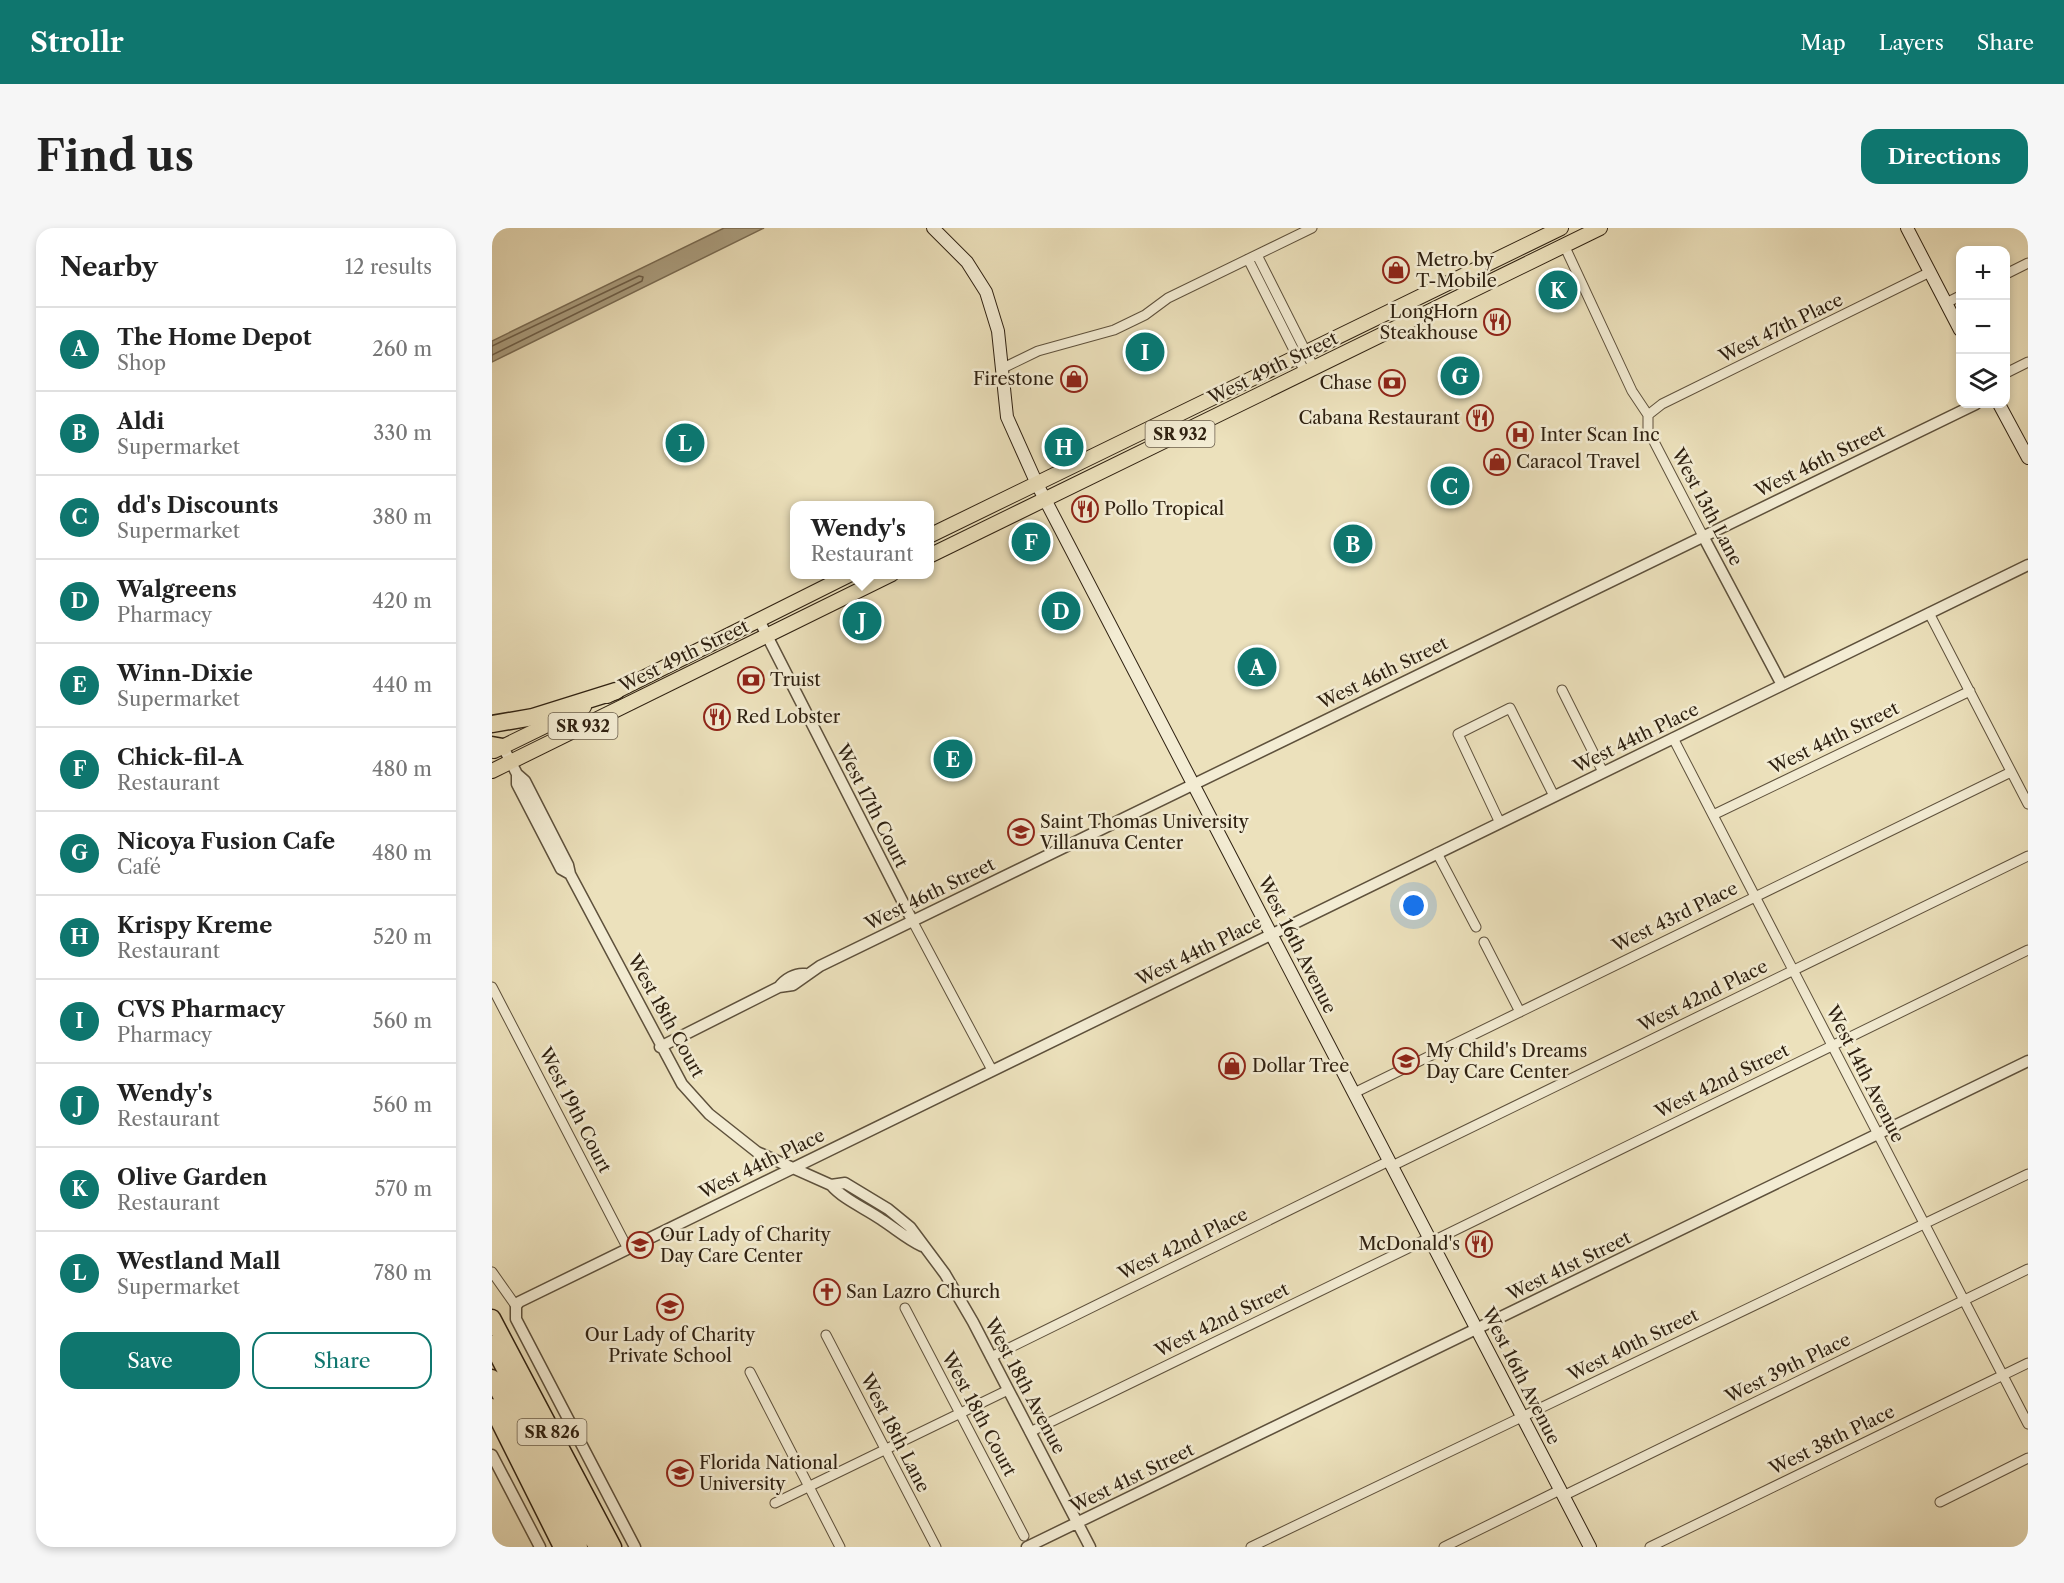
<!DOCTYPE html>
<meta charset="utf-8">
<style>
:root{--surface:#fff;--page:#f6f6f6;--text:#222;--muted:#767676;--line:#e0e0e0;--accent:#0f766e}
body{margin:0;font-family:"Libre Caslon Text",serif;background:var(--page);color:var(--text)}
.controls{position:absolute;right:18px;top:18px;display:grid;overflow:hidden;border-radius:12px;box-shadow:0 3px 9px #0003}
.controls button{width:54px;height:54px;display:grid;place-items:center;padding:0;border:0;border-bottom:2px solid var(--line);background:var(--surface);color:var(--text);font:30px sans-serif}
.you{position:absolute;left:922px;top:678px;width:21px;height:21px;margin:-15px;border:4px solid #fff;border-radius:50%;background:#1a73e8;box-shadow:0 0 0 9px #1a73e833}
.badge{display:grid;place-items:center;width:39px;height:39px;border-radius:50%;background:var(--accent);color:#fff;font-size:20px;font-weight:700}
.pin{position:absolute;translate:-50% -50%;border:3px solid #fff;box-shadow:0 2px 6px #0006}
.popup{position:absolute;left:298px;top:273px;width:144px;height:78px;box-sizing:border-box;display:grid;place-content:center;border-radius:12px;background:var(--surface);filter:drop-shadow(0 2px 4px #0005);font-size:20px;white-space:nowrap;color:var(--muted)}
.popup b{font-size:22px;color:var(--text)}
.popup::after{content:'';position:absolute;left:50%;top:100%;margin-left:-12px;border:12px solid transparent;border-top-color:var(--surface)}
.list{margin:0;padding:0;list-style:none}
h2{display:flex;justify-content:space-between;align-items:center;height:78px;margin:0;padding:0 24px;font-size:26px}
h2 small{font-size:20px;font-weight:400;color:var(--muted)}
.list li{display:grid;grid-template-columns:39px 1fr auto;gap:18px;align-items:center;box-sizing:border-box;height:84px;padding:0 24px;border-top:2px solid var(--line)}
.list b{display:block;font-size:22px;white-space:nowrap}
.list p{margin:0;font-size:20px;white-space:nowrap;color:var(--muted)}
.list em{font-size:20px;font-style:normal;color:var(--muted)}
.actions{display:flex;gap:12px;padding:18px 24px}
.actions a{flex:1;padding:14px 0;border:2px solid var(--accent);border-radius:18px;text-align:center;font-size:21px;color:var(--accent)}
.actions .main{background:var(--accent);color:#fff}
.icon{flex:none;width:33px;height:33px;fill:none;stroke:currentColor;stroke-width:2;stroke-linecap:round;stroke-linejoin:round}
.map{position:relative;flex:none;width:1536px;height:1319px;overflow:hidden;border-radius:18px}
header{display:flex;align-items:center;gap:36px;box-sizing:border-box;height:84px;padding:0 30px;background:var(--accent);color:#fff}
header strong{font-size:28px}
nav{display:flex;gap:33px;margin-inline-start:auto;font-size:21px}
.intro{display:flex;align-items:center;justify-content:space-between;box-sizing:border-box;height:144px;padding:0 36px}
h1{margin:0;font-size:42px}
.button{padding:15px 27px;border-radius:18px;background:var(--accent);color:#fff;font-size:21px;font-weight:700}
main{display:flex;gap:36px;padding:0 36px}
aside{flex:1;background:var(--surface);border-radius:18px;box-shadow:0 3px 9px #0003}
.map>svg:first-child{display:block}
.water{fill:#aca082;stroke:#7a6d55;stroke-width:1.5}
.lines{fill:none;stroke-linecap:round;stroke-linejoin:round}
.shore{stroke:#6e604a;stroke-width:1.5}
.minor-casing{stroke:#5e513c;stroke-width:11}
.tertiary-casing{stroke:#5e513c;stroke-width:13}
.secondary-casing{stroke:#2f2111;stroke-width:14}
.primary-casing{stroke:#2f2111;stroke-width:16}
.motorway-casing{stroke:#2f2111;stroke-width:19}
.minor{stroke:#f3ecd3;stroke-width:9}
.tertiary{stroke:#f3ecd3;stroke-width:10}
.secondary{stroke:#f3ecd3;stroke-width:12}
.primary{stroke:#ece1bc;stroke-width:14}
.motorway{stroke:#ece1bc;stroke-width:16}
.labels{text-anchor:middle;dominant-baseline:central;stroke-width:5;stroke-linejoin:round;paint-order:stroke}
.shield{fill:#f3ecd3;stroke:#6a5e4b;stroke-width:1.5}
.shield-label{font-size:16px;font-weight:bold;fill:#2f2111}
.poi-label{font-size:18px;fill:#2f2111;stroke:#f3ecd3;text-anchor:start}
.street-label{font-size:18px;fill:#2f2111;stroke:#f3ecd3}
</style>
<header>
<strong>Strollr</strong>
<nav><a>Map</a><a>Layers</a><a>Share</a></nav>
</header>
<div class="intro"><h1>Find us</h1><a class="button">Directions</a></div>
<main>
<aside>
<h2>Nearby<small>12 results</small></h2>
<ul class="list">
<li><span class="badge">A</span><div><b>The Home Depot</b><p>Shop</p></div><em>260 m</em></li>
<li><span class="badge">B</span><div><b>Aldi</b><p>Supermarket</p></div><em>330 m</em></li>
<li><span class="badge">C</span><div><b>dd's Discounts</b><p>Supermarket</p></div><em>380 m</em></li>
<li><span class="badge">D</span><div><b>Walgreens</b><p>Pharmacy</p></div><em>420 m</em></li>
<li><span class="badge">E</span><div><b>Winn-Dixie</b><p>Supermarket</p></div><em>440 m</em></li>
<li><span class="badge">F</span><div><b>Chick-fil-A</b><p>Restaurant</p></div><em>480 m</em></li>
<li><span class="badge">G</span><div><b>Nicoya Fusion Cafe</b><p>Café</p></div><em>480 m</em></li>
<li><span class="badge">H</span><div><b>Krispy Kreme</b><p>Restaurant</p></div><em>520 m</em></li>
<li><span class="badge">I</span><div><b>CVS Pharmacy</b><p>Pharmacy</p></div><em>560 m</em></li>
<li><span class="badge">J</span><div><b>Wendy's</b><p>Restaurant</p></div><em>560 m</em></li>
<li><span class="badge">K</span><div><b>Olive Garden</b><p>Restaurant</p></div><em>570 m</em></li>
<li><span class="badge">L</span><div><b>Westland Mall</b><p>Supermarket</p></div><em>780 m</em></li>
</ul>
<div class="actions"><a class="main">Save</a><a>Share</a></div>
</aside>
<div class="map">
<svg width="1536" height="1319" viewBox="0 0 1536 1319">
<rect width="100%" height="100%" fill="#ece1bc"/>
<filter id="stains"><feTurbulence type="fractalNoise" baseFrequency=".00333" numOctaves="4"/><feColorMatrix values="0 0 0 0 .2 0 0 0 0 .09 0 0 0 0 .02 0 0 0 .5 -.17"/></filter>
<radialGradient id="worn" r=".72"><stop offset=".6" stop-color="#630" stop-opacity="0"/><stop offset="1" stop-color="#630" stop-opacity=".3"/></radialGradient>
<path class="water" d="M232 0H272L0 134V113Z"/>
<g class="lines">
<path class="shore" d="M0 118 147 48 151 49 150 53 0 127"/>
<defs>
<path id="minor" d="M1072 17 1140 163 1156 187V202L1211 308
M765 27 822 140
M756 31 813 144
M1514 46 1536 35
M1454 75 1468 68
M509 141 546 123 622 102 653 87 676 70 820 0
M1514 145 1536 134
M1156 187 1170 176 1438 44
M1437 385 1536 576
M1070 462 1111 544
M1181 510 1536 1196
M1221 587 1478 463
M1008 595 966 506 1018 480 1062 568
M945 625 984 699
M421 694 500 842
M992 714 1028 784
M0 759 136 1021
M862 865 1519 544
M900 938 1536 628
M939 1014 1536 722
M0 1044 24 1078
M413 1080 532 1308
M334 1107 444 1319
M499 1129 897 933
M258 1144 348 1319
M538 1204 937 1010
M1071 1268 1536 1041
M1448 1274 1536 1230
M283 1275 516 1162
M759 1319 1536 946
M952 1319 1068 1262
M1158 1319 1536 1135"/>
<path id="tertiary" d="M1211 308 1290 457
M267 392 421 694
M11 519 25 546 33 553 76 637 78 646 190 856 217 886 265 924 339 957C352 972 373 980 390 992 404 1001 415 1011 430 1018
M25 546V556L69 641 78 646
M287 759 301 757 328 738 1484 176
M168 819 287 759C293 751 303 745 313 746
M339 957 353 955 396 981 418 999 453 1046 481 1094 598 1319
M0 1227 48 1319
M143 1319 24 1091V1078L27 1074 1536 337
M535 1319 1536 833"/>
<path id="secondary" d="M441 0 475 34 494 64 506 103 515 189 545 256 1098 1319
M1415 0 1468 102
M1507 176 1536 230"/>
<path id="primary" d="M437 308 1069 0
M437 328 1108 0
M115 468 359 346
M2 523 92 479
M0 543 400 346"/>
<path id="motorway" d="M0 496 41 489 124 463
M0 517 11 519
M0 1090 121 1319
M0 1116 105 1319
M0 1150 87 1319
M0 1179 70 1319"/>
</defs>
<use href="#minor" class="minor-casing"/>
<use href="#tertiary" class="tertiary-casing"/>
<use href="#secondary" class="secondary-casing"/>
<use href="#primary" class="primary-casing"/>
<use href="#motorway" class="motorway-casing"/>
<use href="#minor" class="minor"/>
<use href="#tertiary" class="tertiary"/>
<use href="#secondary" class="secondary"/>
<use href="#primary" class="primary"/>
<use href="#motorway" class="motorway"/>
</g>
<defs>
<symbol id="shop-ring" viewBox="-11 -11 22 22"><circle r="9.5" fill="#f3ecd3" stroke="#8f2418" stroke-width="1.5"/><path d="M-5-2.5h2.3a2.7 3.5 0 0 1 5.4 0H5L5.5 6h-11ZM-1.5-2.5h3a1.5 2.3 0 0 0-3 0Z" fill="#8f2418"/></symbol>
<symbol id="restaurant-ring" viewBox="-11 -11 22 22"><circle r="9.5" fill="#f3ecd3" stroke="#8f2418" stroke-width="1.5"/><path d="M-5-6h1v4h1v-4h1v4h1v-4h1v5L-1.5 .5V6h-2V.5L-5-1ZM5-6V6H3V1.5H1.5Q1.5-4 5-6Z" fill="#8f2418"/></symbol>
<symbol id="bank-ring" viewBox="-11 -11 22 22"><circle r="9.5" fill="#f3ecd3" stroke="#8f2418" stroke-width="1.5"/><path d="M-6-4H6V4H-6ZM0-2.3a2.3 2.3 0 1 0 0 4.6a2.3 2.3 0 1 0 0-4.6Z" fill="#8f2418"/></symbol>
<symbol id="hospital-ring" viewBox="-11 -11 22 22"><circle r="9.5" fill="#f3ecd3" stroke="#8f2418" stroke-width="1.5"/><path d="M-5-5h3v3.5h4V-5h3V5h-3V1.5h-4V5h-3Z" fill="#8f2418"/></symbol>
<symbol id="school-ring" viewBox="-11 -11 22 22"><circle r="9.5" fill="#f3ecd3" stroke="#8f2418" stroke-width="1.5"/><path d="M0-5L7-2L0 1L-7-2ZM-4 1L0 2.5L4 1V4Q0 6-4 4Z" fill="#8f2418"/></symbol>
<symbol id="church-ring" viewBox="-11 -11 22 22"><circle r="9.5" fill="#f3ecd3" stroke="#8f2418" stroke-width="1.5"/><path d="M-1.2-6h2.4v3.5h3.3v2.4h-3.3V6h-2.4V-.1h-3.3v-2.4h3.3Z" fill="#8f2418"/></symbol>
<symbol id="university-ring" viewBox="-11 -11 22 22"><circle r="9.5" fill="#f3ecd3" stroke="#8f2418" stroke-width="1.5"/><path d="M0-5L7-2L0 1L-7-2ZM-4 1L0 2.5L4 1V4Q0 6-4 4Z" fill="#8f2418"/></symbol>
</defs>
<g fill-rule="evenodd">
<use href="#shop-ring" x="889" y="27" width="30" height="30"/>
<use href="#restaurant-ring" x="990" y="79" width="30" height="30"/>
<use href="#shop-ring" x="567" y="136" width="30" height="30"/>
<use href="#bank-ring" x="885" y="140" width="30" height="30"/>
<use href="#restaurant-ring" x="973" y="175" width="30" height="30"/>
<use href="#hospital-ring" x="1013" y="192" width="30" height="30"/>
<use href="#shop-ring" x="990" y="219" width="30" height="30"/>
<use href="#restaurant-ring" x="578" y="266" width="30" height="30"/>
<use href="#bank-ring" x="244" y="437" width="30" height="30"/>
<use href="#restaurant-ring" x="210" y="474" width="30" height="30"/>
<use href="#school-ring" x="514" y="589" width="30" height="30"/>
<use href="#school-ring" x="899" y="818" width="30" height="30"/>
<use href="#shop-ring" x="725" y="823" width="30" height="30"/>
<use href="#restaurant-ring" x="972" y="1001" width="30" height="30"/>
<use href="#school-ring" x="133" y="1002" width="30" height="30"/>
<use href="#church-ring" x="320" y="1049" width="30" height="30"/>
<use href="#school-ring" x="163" y="1064" width="30" height="30"/>
<use href="#university-ring" x="173" y="1230" width="30" height="30"/>
</g>
<g class="labels">
<g class="shield">
<rect x="653.5" y="193" width="69" height="26" rx="4.5"/>
<rect x="56.5" y="485" width="69" height="26" rx="4.5"/>
<rect x="25.5" y="1191" width="69" height="26" rx="4.5"/>
</g>
<g class="shield-label">
<text x="688" y="206">SR 932</text>
<text x="91" y="498">SR 932</text>
<text x="60" y="1204">SR 826</text>
</g>
<g class="poi-label">
<text x="924" y="32">Metro by<tspan x="924" dy="21">T-Mobile</tspan></text>
<text x="986" y="84" text-anchor="end">LongHorn<tspan x="986" dy="21">Steakhouse</tspan></text>
<text x="562" y="151" text-anchor="end">Firestone</text>
<text x="880" y="155" text-anchor="end">Chase</text>
<text x="968" y="190" text-anchor="end">Cabana Restaurant</text>
<text x="1048" y="207">Inter Scan Inc</text>
<text x="1024" y="234">Caracol Travel</text>
<text x="612" y="281">Pollo Tropical</text>
<text x="278" y="452">Truist</text>
<text x="244" y="489">Red Lobster</text>
<text x="548" y="594">Saint Thomas University<tspan x="548" dy="21">Villanuva Center</tspan></text>
<text x="934" y="823">My Child's Dreams<tspan x="934" dy="21">Day Care Center</tspan></text>
<text x="760" y="838">Dollar Tree</text>
<text x="168" y="1007">Our Lady of Charity<tspan x="168" dy="21">Day Care Center</tspan></text>
<text x="968" y="1016" text-anchor="end">McDonald's</text>
<text x="354" y="1064">San Lazro Church</text>
<text x="178" y="1107" text-anchor="middle">Our Lady of Charity<tspan x="178" dy="21">Private School</tspan></text>
<text x="207" y="1235">Florida National<tspan x="207" dy="21">University</tspan></text>
</g>
<g class="street-label">
<text transform="translate(1289 100) rotate(-26)">West 47th Place</text>
<text transform="translate(781 140) rotate(-26)">West 49th Street</text>
<text transform="translate(1328 233) rotate(-26)">West 46th Street</text>
<text transform="translate(1215 279) rotate(62)">West 13th Lane</text>
<text transform="translate(192 428) rotate(-26)">West 49th Street</text>
<text transform="translate(891 445) rotate(-26)">West 46th Street</text>
<text transform="translate(1144 510) rotate(-26)">West 44th Place</text>
<text transform="translate(1342 510) rotate(-26)">West 44th Street</text>
<text transform="translate(380 578) rotate(63)">West 17th Court</text>
<text transform="translate(438 666) rotate(-26)">West 46th Street</text>
<text transform="translate(1183 689) rotate(-26)">West 43rd Place</text>
<text transform="translate(805 717) rotate(63)">West 16th Avenue</text>
<text transform="translate(707 723) rotate(-26)">West 44th Place</text>
<text transform="translate(1211 768) rotate(-26)">West 42nd Place</text>
<text transform="translate(174 788) rotate(61)">West 18th Court</text>
<text transform="translate(1373 846) rotate(63)">West 14th Avenue</text>
<text transform="translate(1230 853) rotate(-26)">West 42nd Street</text>
<text transform="translate(83 882) rotate(63)">West 19th Court</text>
<text transform="translate(270 936) rotate(-26)">West 44th Place</text>
<text transform="translate(691 1016) rotate(-26)">West 42nd Place</text>
<text transform="translate(1077 1038) rotate(-26)">West 41st Street</text>
<text transform="translate(730 1092) rotate(-26)">West 42nd Street</text>
<text transform="translate(1141 1117) rotate(-26)">West 40th Street</text>
<text transform="translate(1296 1140) rotate(-26)">West 39th Place</text>
<text transform="translate(1029 1148) rotate(63)">West 16th Avenue</text>
<text transform="translate(533 1158) rotate(62)">West 18th Avenue</text>
<text transform="translate(487 1186) rotate(62)">West 18th Court</text>
<text transform="translate(403 1205) rotate(63)">West 18th Lane</text>
<text transform="translate(1340 1212) rotate(-26)">West 38th Place</text>
<text transform="translate(640 1250) rotate(-26)">West 41st Street</text>
</g>
</g>
<rect width="100%" height="100%" filter="url(#stains)"/>
<rect width="100%" height="100%" fill="url(#worn)"/>
</svg>
<div class="controls">
<button>+</button>
<button>−</button>
<button><svg class="icon" aria-label="layers" viewBox="0 0 24 24"><path d="M12 4l9 5-9 5-9-5zM3 14l9 5 9-5"/></svg></button>
</div>
<div class="you"></div>
<div class="pin badge" style="left:765px;top:439px">A</div>
<div class="pin badge" style="left:861px;top:316px">B</div>
<div class="pin badge" style="left:958px;top:258px">C</div>
<div class="pin badge" style="left:569px;top:383px">D</div>
<div class="pin badge" style="left:461px;top:531px">E</div>
<div class="pin badge" style="left:539px;top:314px">F</div>
<div class="pin badge" style="left:968px;top:148px">G</div>
<div class="pin badge" style="left:572px;top:219px">H</div>
<div class="pin badge" style="left:653px;top:124px">I</div>
<div class="pin badge" style="left:370px;top:393px">J</div>
<div class="popup"><b>Wendy's</b>Restaurant</div>
<div class="pin badge" style="left:1066px;top:62px">K</div>
<div class="pin badge" style="left:193px;top:215px">L</div>
</div>
</main>
